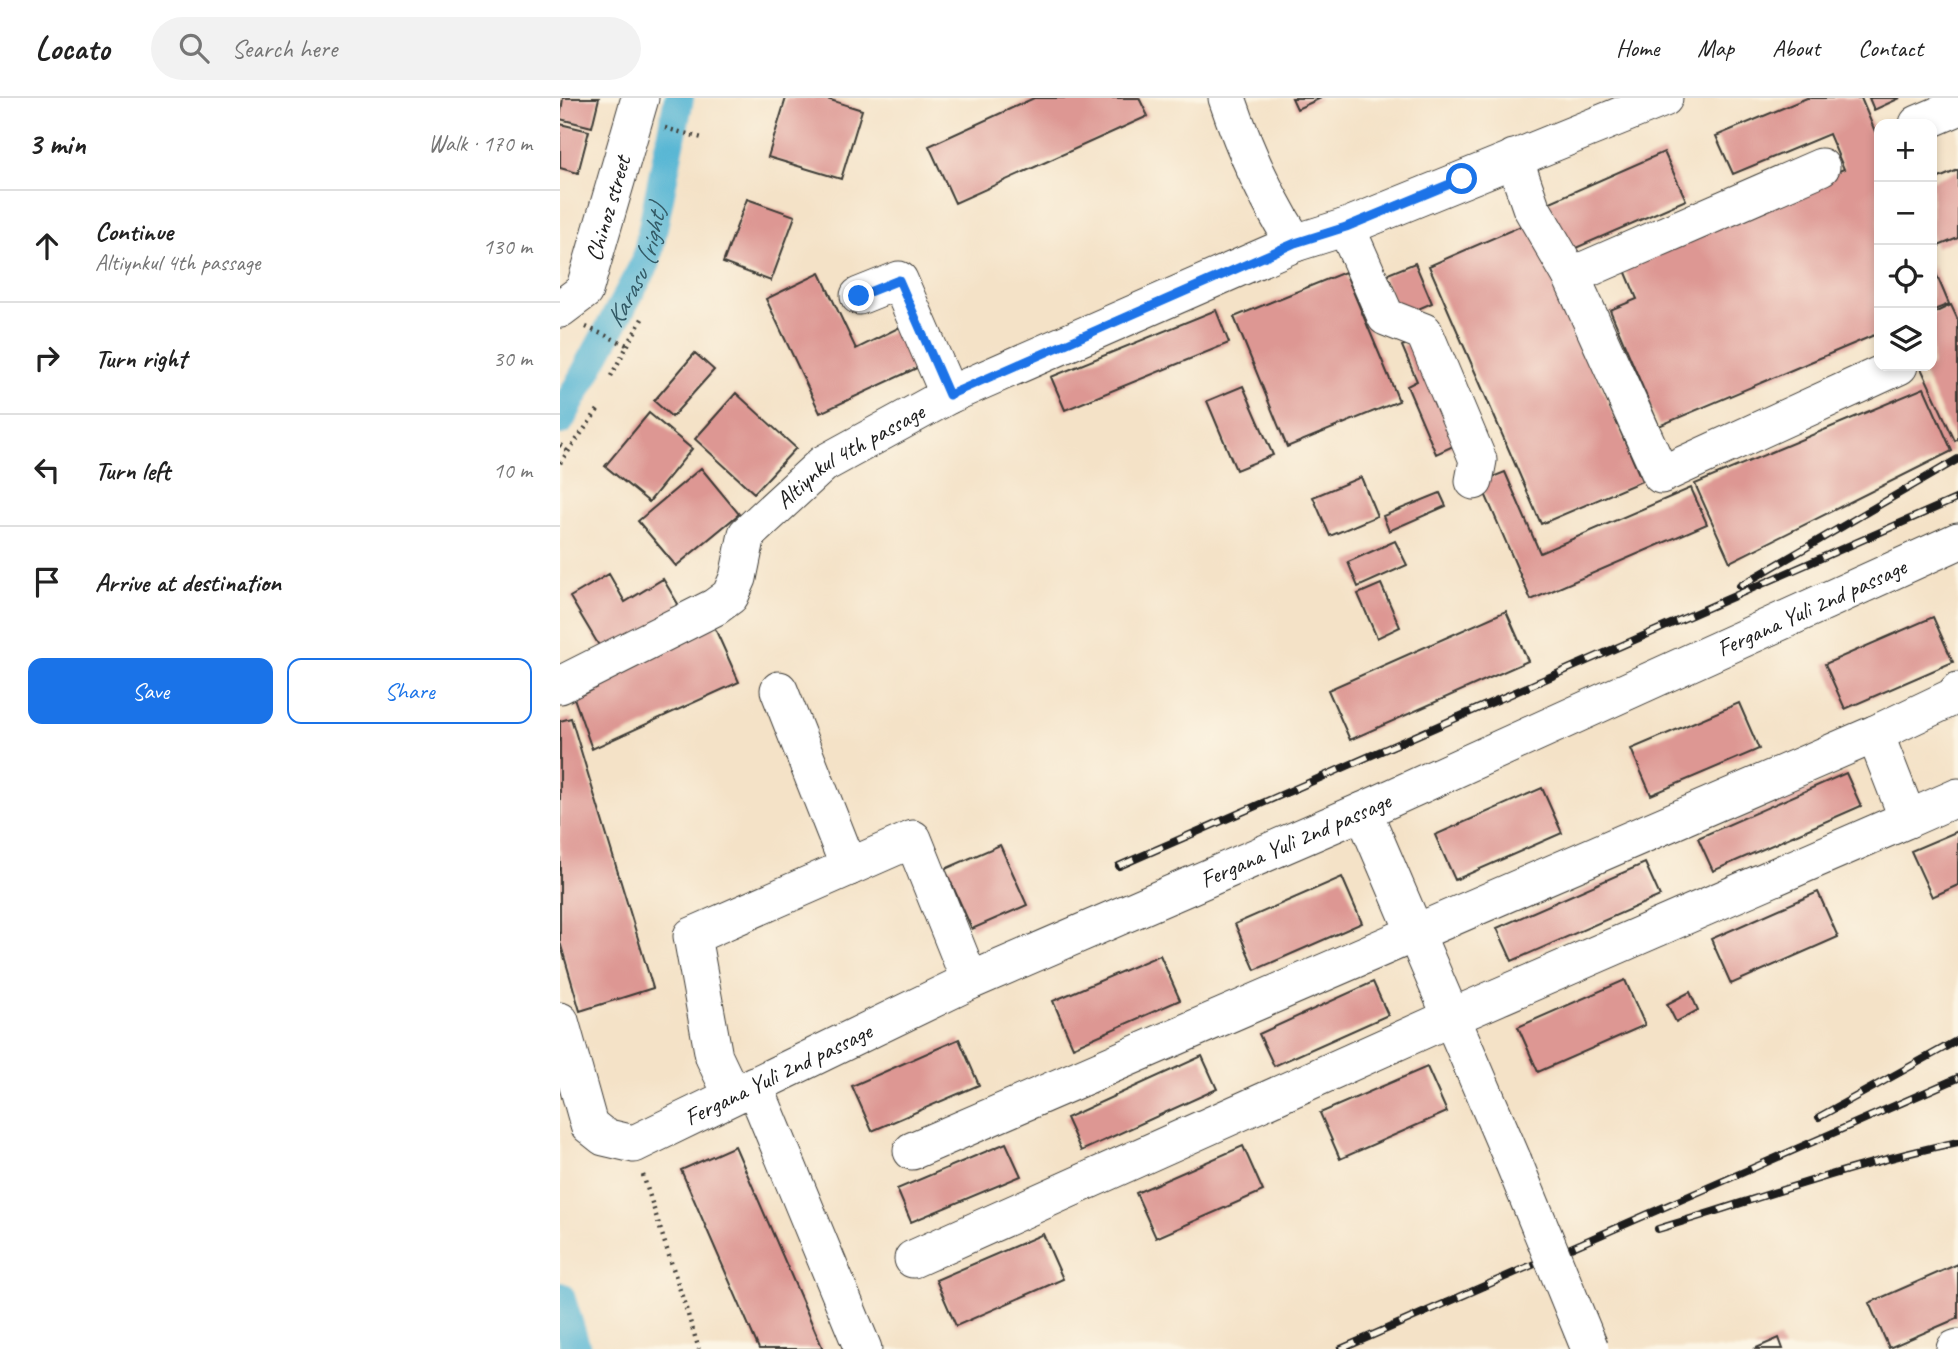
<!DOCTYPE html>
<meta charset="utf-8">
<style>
:root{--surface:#fff;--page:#f2f2f2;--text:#222;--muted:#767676;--line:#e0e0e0;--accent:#1a73e8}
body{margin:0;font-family:Caveat,sans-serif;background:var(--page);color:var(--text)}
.controls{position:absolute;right:21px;top:21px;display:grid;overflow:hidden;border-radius:14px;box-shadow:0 4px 10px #0003}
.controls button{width:63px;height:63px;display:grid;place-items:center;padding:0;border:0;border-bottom:2px solid var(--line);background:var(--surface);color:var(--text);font:35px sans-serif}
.stop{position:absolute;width:21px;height:21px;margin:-16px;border:5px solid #1a73e8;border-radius:50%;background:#fff}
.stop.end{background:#1a73e8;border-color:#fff;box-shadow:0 2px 7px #0008}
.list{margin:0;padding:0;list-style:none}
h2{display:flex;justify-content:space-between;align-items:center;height:91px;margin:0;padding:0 28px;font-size:30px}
h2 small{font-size:23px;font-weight:400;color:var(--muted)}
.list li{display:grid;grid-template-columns:46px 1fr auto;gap:21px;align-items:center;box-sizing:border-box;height:112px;padding:0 28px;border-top:2px solid var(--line)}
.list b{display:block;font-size:26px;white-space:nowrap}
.list p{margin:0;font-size:23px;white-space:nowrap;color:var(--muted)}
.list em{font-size:23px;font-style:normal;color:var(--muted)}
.actions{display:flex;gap:14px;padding:21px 28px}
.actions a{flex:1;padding:16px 0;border:2px solid var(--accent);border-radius:14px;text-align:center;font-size:24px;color:var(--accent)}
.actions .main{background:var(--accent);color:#fff}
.icon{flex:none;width:38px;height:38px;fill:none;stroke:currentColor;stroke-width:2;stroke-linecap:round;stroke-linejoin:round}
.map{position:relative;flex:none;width:1398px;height:1251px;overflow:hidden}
header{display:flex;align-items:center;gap:42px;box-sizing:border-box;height:98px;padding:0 35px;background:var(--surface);border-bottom:2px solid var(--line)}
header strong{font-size:33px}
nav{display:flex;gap:38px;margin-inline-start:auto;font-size:24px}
.search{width:490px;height:63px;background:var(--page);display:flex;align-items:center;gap:18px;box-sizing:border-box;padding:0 24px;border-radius:38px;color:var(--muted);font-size:26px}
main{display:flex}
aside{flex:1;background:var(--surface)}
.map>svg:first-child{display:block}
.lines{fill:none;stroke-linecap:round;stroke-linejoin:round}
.canal{stroke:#56b6d4;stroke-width:30}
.building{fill:#dd9793}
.minor-casing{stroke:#3c3a36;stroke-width:39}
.path{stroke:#3c3a36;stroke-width:4.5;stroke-dasharray:2 5;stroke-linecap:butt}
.minor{stroke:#fff;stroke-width:37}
.rail-casing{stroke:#1c1c1c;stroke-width:8}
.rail{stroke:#fcf5e5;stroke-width:5;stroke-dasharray:16;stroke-linecap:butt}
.minor-bridge-casing{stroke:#3c3a36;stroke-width:39;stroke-linecap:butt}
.minor-bridge{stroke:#fff;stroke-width:37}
.route{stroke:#1a73e8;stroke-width:9}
.labels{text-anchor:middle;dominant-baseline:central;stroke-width:6;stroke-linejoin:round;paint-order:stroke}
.street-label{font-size:24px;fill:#1c1c1c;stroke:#fcf5e5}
.water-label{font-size:26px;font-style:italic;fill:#335a66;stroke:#fcf5e5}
</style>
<header>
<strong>Locato</strong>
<div class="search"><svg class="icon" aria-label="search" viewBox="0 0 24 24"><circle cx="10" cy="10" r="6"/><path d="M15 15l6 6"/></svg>Search here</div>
<nav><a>Home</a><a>Map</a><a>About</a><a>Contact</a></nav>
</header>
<main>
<aside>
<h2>3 min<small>Walk · 170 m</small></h2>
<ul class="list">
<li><svg class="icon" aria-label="ahead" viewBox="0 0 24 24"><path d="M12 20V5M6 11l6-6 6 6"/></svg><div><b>Continue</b><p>Altiynkul 4th passage</p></div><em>130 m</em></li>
<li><svg class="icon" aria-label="right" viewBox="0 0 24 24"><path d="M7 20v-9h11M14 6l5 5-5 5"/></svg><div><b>Turn right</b></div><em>30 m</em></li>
<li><svg class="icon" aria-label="left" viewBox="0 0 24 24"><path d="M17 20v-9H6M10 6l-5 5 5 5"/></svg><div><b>Turn left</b></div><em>10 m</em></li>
<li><svg class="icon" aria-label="arrive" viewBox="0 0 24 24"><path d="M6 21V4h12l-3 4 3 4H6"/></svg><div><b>Arrive at destination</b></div></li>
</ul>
<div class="actions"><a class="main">Save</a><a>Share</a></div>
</aside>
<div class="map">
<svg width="1398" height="1251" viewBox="0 0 1398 1251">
<rect width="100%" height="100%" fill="#fcf5e5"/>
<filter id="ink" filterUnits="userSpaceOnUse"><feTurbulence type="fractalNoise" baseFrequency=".0143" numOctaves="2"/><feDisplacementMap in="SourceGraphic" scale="14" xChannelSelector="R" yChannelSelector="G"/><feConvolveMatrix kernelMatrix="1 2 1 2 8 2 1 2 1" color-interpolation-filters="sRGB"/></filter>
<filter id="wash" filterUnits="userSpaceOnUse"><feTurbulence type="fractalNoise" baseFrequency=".00686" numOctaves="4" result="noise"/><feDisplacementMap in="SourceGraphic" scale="28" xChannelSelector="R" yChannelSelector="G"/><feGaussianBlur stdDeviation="1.57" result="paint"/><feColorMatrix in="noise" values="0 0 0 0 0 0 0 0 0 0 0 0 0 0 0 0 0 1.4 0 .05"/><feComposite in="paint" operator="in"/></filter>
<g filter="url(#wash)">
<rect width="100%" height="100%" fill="#f4e2c7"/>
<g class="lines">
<g class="canal">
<path id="s1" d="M0 322 86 164 119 0"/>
<path d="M0 1199 16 1251"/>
</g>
</g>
<g id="blocks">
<path class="building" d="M3 0H39L32 29 0 21Z
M226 0H264L302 12 281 81 208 59Z
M474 0H579L588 18 395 105 369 48Z
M732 0H761L737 11Z
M1247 0H1301L1319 43V235L1099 328 1050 212 1077 201 1062 165 1284 71 1269 36 1173 76 1156 38Z
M1309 0H1340L1314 12Z
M0 26 29 33 18 75 0 70Z
M1104 54 1126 102 1009 153 988 105Z
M1398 72V140L1376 149 1372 139V83Z
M187 101 235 118 211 183 163 165Z
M970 124 1082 383 981 426 869 168Z
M855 165 872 205 840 219 823 178Z
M1372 166 1389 206 1372 213Z
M785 174 839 303 727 349 674 219Z
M260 175 296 251 340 229 359 269 260 315 206 201Z
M1391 207 1398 222V341L1395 343 1360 268H1372V216Z
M656 212 669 245 505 312 491 279Z
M857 242 900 345 876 356 847 288 857 283 842 248Z
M135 255 154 272 112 319 94 303Z
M683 288 713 357 676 372 647 303Z
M1364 290 1392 353 1170 464 1135 386Z
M176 295 236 350 194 395 135 341Z
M89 315 132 351 89 404 45 368Z
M141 370 179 416 116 468 78 423Z
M945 374 980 455 1131 390 1147 426 971 502 920 384Z
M801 379 817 418 770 438 753 399Z
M880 395 886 408 829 433 823 418Z
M835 443 847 467 798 489 788 464Z
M49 476 65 504 103 481 124 516 47 561 10 499Z
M821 486 840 529 817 540 798 496Z
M946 513 968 563 790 642 768 592Z
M1373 519 1393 564 1285 611 1265 566Z
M153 526 179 584 32 651 13 597Z
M1179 605 1199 651 1091 697 1071 651Z
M11 620 93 890 20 913 0 844V623Z
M1286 675 1301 708 1153 773 1138 740Z
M982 690 1002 735 895 782 875 737Z
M1398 733V787L1372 799 1351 753Z
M440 747 467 807 412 831 385 771Z
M1085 765 1100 798 952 863 937 830Z
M782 779 802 825 695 872 675 826Z
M1258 794 1278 839 1171 886 1151 841Z
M600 857 620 902 513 949 493 903Z
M1065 882 1085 927 978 974 958 929Z
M813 884 828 917 714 968 699 936Z
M1130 894 1138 912 1116 924 1107 906Z
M399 941 419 987 312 1033 292 988Z
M642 958 657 991 521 1053 506 1020Z
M867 969 887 1014 780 1061 760 1015Z
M446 1045 461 1078 351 1124 337 1091Z
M175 1048 263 1251H199L121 1072Z
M683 1048 703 1093 596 1140 576 1095Z
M483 1136 503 1181 396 1228 376 1182Z
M1398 1166V1220L1329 1250 1309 1205Z
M1219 1240 1223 1251H1194Z"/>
</g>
</g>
<g filter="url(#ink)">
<use href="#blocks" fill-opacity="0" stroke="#3c3a36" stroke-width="2"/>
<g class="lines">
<defs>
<g id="minor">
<path d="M667 0C684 51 706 100 735 145"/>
<path d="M1358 26 1398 9"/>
<path d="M954 60 971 109 1011 178 1101 377 1339 268"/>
<path d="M786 129 826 219 864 234 918 362 914 383"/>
<path d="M1011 178 1261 69"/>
<path d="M299 198 339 182 389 297"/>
<path id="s2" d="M0 211 24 193 80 0"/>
<path id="s3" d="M0 587 155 509 170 498 178 480 187 436 263 366 389 297 735 145 786 129 1104 0"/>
<path d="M219 592 289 769"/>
<path d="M803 713 953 1063"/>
<path d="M1348 721 1398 699"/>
<path id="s4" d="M0 923 29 1027 44 1039 74 1046 410 883 803 713 1398 443"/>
<path d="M194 987 303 1251"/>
<path d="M172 997 154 959 132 838 353 741 410 883"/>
<path d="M352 1053 1315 636 1393 599 1398 593"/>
<path d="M353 1161 892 919 1348 721 1315 636"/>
<path d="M1395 1251 1398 1250"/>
</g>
</defs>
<use href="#minor" class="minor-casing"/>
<path class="path" d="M105 30 142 40
M26 229 67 247
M51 278 83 219
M0 347 8 354
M0 365 40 309
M83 1077 139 1251"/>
<use href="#minor" class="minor"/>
<defs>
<path id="rail" d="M1180 488 1398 361
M559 768 1398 400
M1259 1019 1398 942
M1098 1131C1198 1101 1296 1065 1398 1044
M781 1251 1398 980"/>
</defs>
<use href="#rail" class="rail-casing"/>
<use href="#rail" class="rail"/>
<defs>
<path id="minor-bridge" d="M953 1063 1030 1251"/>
</defs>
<use href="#minor-bridge" class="minor-bridge-casing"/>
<use href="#minor-bridge" class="minor-bridge"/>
</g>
</g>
<g class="lines" filter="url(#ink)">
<path class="route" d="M299 198 339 182 389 297 735 145 786 129 902 81"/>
</g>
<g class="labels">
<g class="street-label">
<text stroke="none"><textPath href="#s2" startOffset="116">Chinoz street</textPath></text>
<text stroke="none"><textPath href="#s3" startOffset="387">Altiynkul 4th passage</textPath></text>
<text stroke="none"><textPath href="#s4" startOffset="1452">Fergana Yuli 2nd passage</textPath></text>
<text stroke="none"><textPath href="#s4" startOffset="886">Fergana Yuli 2nd passage</textPath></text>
<text stroke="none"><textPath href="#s4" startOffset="318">Fergana Yuli 2nd passage</textPath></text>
</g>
<g class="water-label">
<text stroke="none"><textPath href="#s1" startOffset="173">Karasu (right)</textPath></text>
</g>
</g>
</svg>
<div class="controls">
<button>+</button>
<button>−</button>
<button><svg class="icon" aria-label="locate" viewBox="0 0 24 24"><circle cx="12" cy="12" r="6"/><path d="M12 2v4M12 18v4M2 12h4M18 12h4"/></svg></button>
<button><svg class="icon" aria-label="layers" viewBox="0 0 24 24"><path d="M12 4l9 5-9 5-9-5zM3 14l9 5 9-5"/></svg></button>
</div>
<div class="stop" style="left:902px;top:81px"></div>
<div class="stop end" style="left:299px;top:198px"></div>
</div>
</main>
